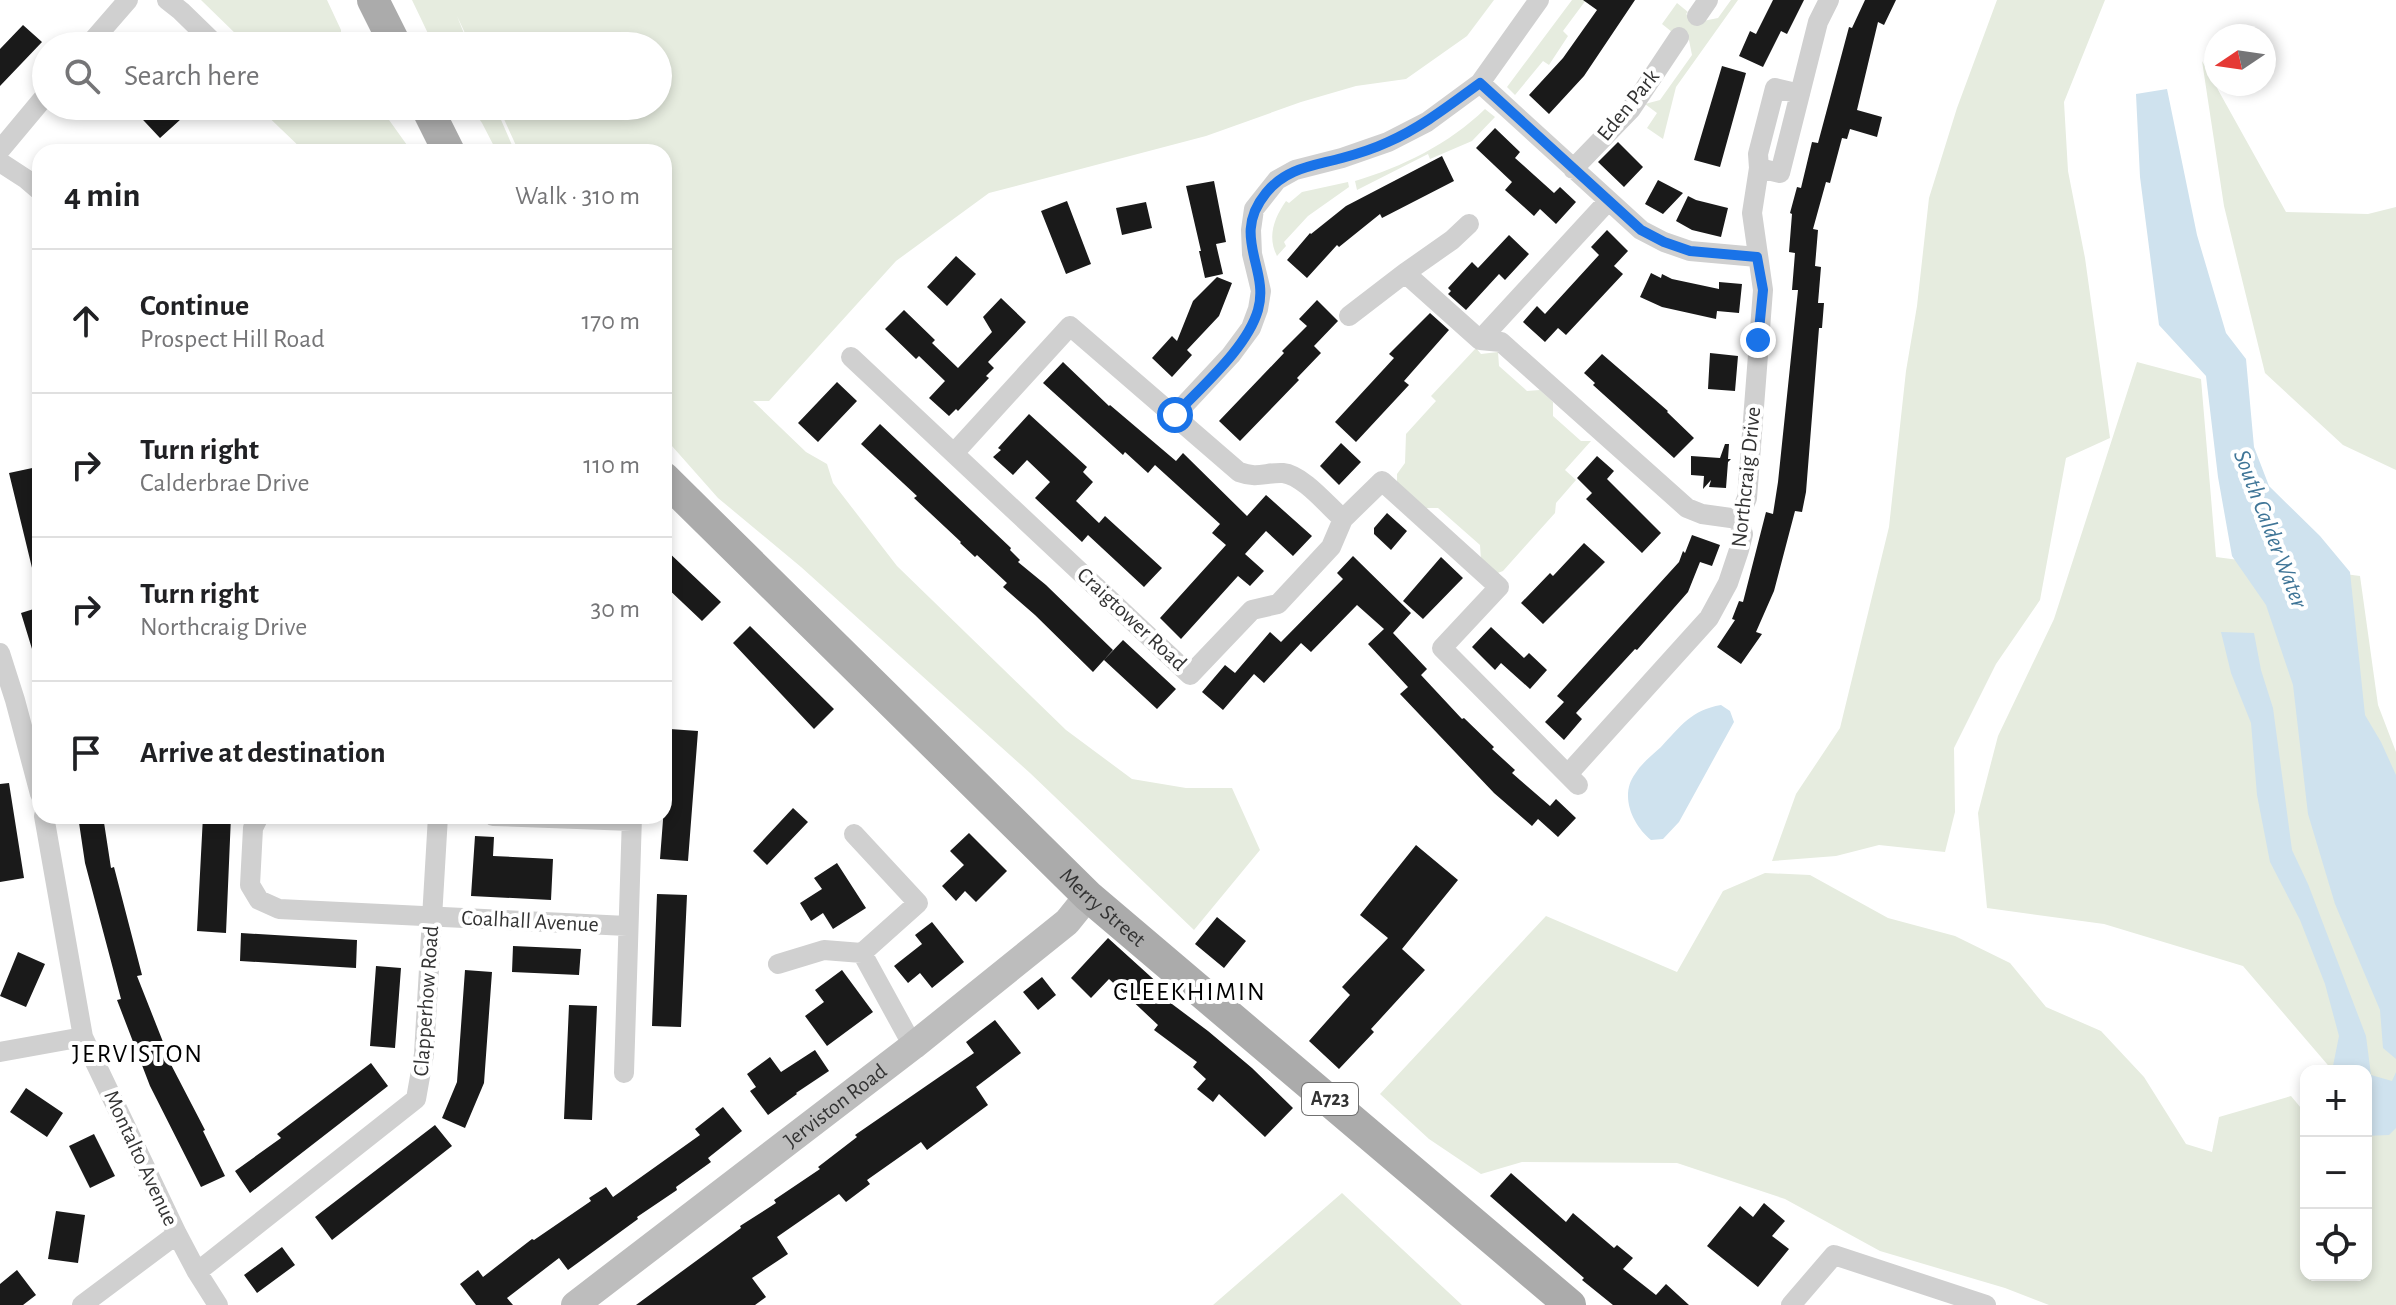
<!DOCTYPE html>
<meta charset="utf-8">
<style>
:root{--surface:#fff;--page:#f2f2f2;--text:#202124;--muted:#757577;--line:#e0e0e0}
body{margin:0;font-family:"Alegreya Sans",sans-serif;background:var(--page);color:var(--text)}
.controls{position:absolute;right:24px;bottom:24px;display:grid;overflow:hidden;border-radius:16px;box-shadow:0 4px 12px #0003}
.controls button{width:72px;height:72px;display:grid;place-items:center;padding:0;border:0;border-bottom:2px solid var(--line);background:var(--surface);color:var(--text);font:40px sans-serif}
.compass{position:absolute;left:2204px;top:24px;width:72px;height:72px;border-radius:50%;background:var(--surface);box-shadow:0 4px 12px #0003;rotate:257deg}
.stop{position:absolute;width:24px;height:24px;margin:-18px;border:6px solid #1a73e8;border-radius:50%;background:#fff}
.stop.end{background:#1a73e8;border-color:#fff;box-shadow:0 2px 8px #0008}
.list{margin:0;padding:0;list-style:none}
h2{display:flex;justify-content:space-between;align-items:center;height:104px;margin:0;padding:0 32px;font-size:34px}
h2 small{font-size:26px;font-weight:400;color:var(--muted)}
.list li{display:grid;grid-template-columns:52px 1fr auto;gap:24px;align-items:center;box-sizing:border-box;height:144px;padding:0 32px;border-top:2px solid var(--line)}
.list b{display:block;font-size:30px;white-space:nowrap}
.list p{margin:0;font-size:26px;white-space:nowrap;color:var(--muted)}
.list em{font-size:26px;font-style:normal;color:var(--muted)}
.icon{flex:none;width:44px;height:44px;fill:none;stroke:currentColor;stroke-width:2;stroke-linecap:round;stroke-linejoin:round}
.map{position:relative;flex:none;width:2396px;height:1305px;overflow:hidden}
.search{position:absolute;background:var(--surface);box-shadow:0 4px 12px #0003;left:32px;top:32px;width:640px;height:88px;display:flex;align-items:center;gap:20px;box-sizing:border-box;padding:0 28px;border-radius:44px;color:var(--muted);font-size:30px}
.panel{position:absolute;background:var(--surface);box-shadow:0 4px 12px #0003;left:32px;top:144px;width:640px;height:680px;border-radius:24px}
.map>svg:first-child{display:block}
.green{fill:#e6ecdf}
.water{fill:#cfe2ee}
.building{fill:#1a1a1a}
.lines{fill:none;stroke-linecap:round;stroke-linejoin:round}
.minor{stroke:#d0d0d0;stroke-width:20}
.secondary{stroke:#bdbdbd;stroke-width:28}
.primary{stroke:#ababab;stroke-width:32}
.route{stroke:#1a73e8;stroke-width:10}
.labels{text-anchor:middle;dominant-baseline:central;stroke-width:8;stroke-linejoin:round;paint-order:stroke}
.shield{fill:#fff;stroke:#707070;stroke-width:2}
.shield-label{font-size:20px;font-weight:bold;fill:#333}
.street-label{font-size:22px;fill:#333;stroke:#fff}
.water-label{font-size:24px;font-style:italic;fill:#3f7597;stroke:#fff}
.quarter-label{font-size:26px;letter-spacing:2px;fill:#000;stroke:#fff}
</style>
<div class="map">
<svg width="2396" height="1305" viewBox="0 0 2396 1305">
<rect width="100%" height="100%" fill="#fff"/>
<path class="green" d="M201 0H327L341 30V41L345 46 256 45 239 37Z
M412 0H1494L1467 36 1406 79 1356 86 1301 102 1206 136 989 193 896 261 769 401H753L806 452 827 464 833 483 897 566 1066 730 1132 779 1186 788H1232L1260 850 1194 930 1030 773 801 567 718 498 664 437V152H519L498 106H658V46H471L457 16 469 46H434Z
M1572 0H1586L1563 31 1568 36 1549 65 1543 61 1515 95 1507 87Z
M1731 0H1738L1676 87 1663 139 1647 128 1657 113 1645 104 1660 100 1692 55 1689 40 1675 30 1672 32 1662 24 1677 3 1688 12 1686 14 1701 24 1703 21 1718 18Z
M1997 0H2105L2064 102 2068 171 2085 258 2110 438 2066 458 2040 600 1996 664 1954 748 1955 812 1945 852 1879 845 1836 856 1772 861 1796 794 1840 728 1889 527 1906 371 1917 306 1929 198 1957 108Z
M2202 61 2286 212 2368 214 2396 207V470L2343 445 2265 373 2224 206Z
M257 106H379L412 152H305Z
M470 106H495L515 152H497L482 123Z
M1485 109 1495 117 1472 141 1430 159 1428 154 1357 190 1355 181C1402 167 1449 144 1485 109Z
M1348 182 1349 187 1308 216 1284 242 1286 246 1277 256C1267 237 1274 218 1286 201L1289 203 1302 192Z
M1476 348 1481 354 1498 352 1499 366 1527 391 1540 390 1553 402V416L1581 441H1591L1565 470 1576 480 1556 503 1555 513 1503 571 1495 574 1481 560 1480 545 1438 508H1424L1397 484V474L1405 463 1406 434 1436 401 1431 396Z
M2137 362 2201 379 2216 557 2360 576 2378 705 2396 752V1305H2049L2005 1288 1880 1251 1785 1199 1677 1163 1522 1162 1481 1174 1429 1139 1380 1094 1546 916 1677 972 1723 891 1765 873 1810 875 1888 918 1955 936 2010 963 2046 1007 2101 1031 2144 1077 2186 1144 2212 1152 2219 1117 2291 1096 2306 1114V1275H2366V1071H2333L2243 966 2104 924 1987 908 1978 813 1998 736 2054 619Z
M1342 1193 1462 1305H1213Z"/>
<path class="water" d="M2167 89 2197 235 2226 333 2246 359 2254 447 2269 486 2320 536 2350 572 2365 715 2381 742 2396 775V1059L2383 1048 2380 1010 2335 904 2308 814 2293 685 2266 605 2232 556 2218 477 2206 376 2159 325 2140 177 2136 94Z
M2221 632 2254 633 2261 670 2273 708 2292 850 2308 884 2366 1036 2371 1075 2392 1081 2396 1072V1128L2389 1135 2366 1136V1071H2332L2339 1036 2325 984 2300 920 2270 862 2257 795 2251 723 2231 673Z
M1721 705 1730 711 1734 722 1679 822 1663 839 1651 840C1633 825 1619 796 1635 774 1641 764 1652 755 1661 747 1681 726 1691 710 1721 705Z"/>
<path class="building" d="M1583 0H1635L1584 76 1549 114 1529 95 1563 58 1597 10Z
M1773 0H1804L1787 34 1781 31 1763 67 1739 56 1750 31 1756 34Z
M1865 0H1896L1884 25 1878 22 1857 110 1882 117 1877 137 1850 129 1847 139 1842 138 1830 183 1826 182 1813 229 1818 230 1815 266 1821 267 1818 303H1824L1822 328H1819L1806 492 1802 512 1795 511 1774 591 1756 632 1762 634 1741 664 1717 647 1735 620 1732 619 1739 601 1743 602 1766 512 1773 514 1778 482 1798 290H1792L1795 253 1789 252 1792 214 1790 213 1797 187 1801 188 1812 142 1818 143 1849 27 1852 28Z
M23 25 42 42 0 86V49Z
M1722 66 1746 73 1720 167 1694 160Z
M130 106H169L181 119 160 138Z
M1495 128 1520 152 1515 158 1554 193 1560 187 1576 202 1556 224 1540 209 1534 216 1505 190 1512 182 1476 148Z
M1618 142 1643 167 1624 187 1598 162Z
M1442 156 1454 181 1382 218 1380 214 1339 247 1337 245 1307 278 1287 260 1310 233 1311 234 1346 206Z
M1658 180 1683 193 1663 214 1645 204Z
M1214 181 1226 242 1216 244 1223 274 1205 278 1199 251H1201L1186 186Z
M1688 196 1696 200 1728 208 1721 237 1692 230 1676 221Z
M1067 201 1091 264 1066 274 1041 211Z
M1146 202 1152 228 1122 235 1116 208Z
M1607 230 1628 251 1614 266 1623 274 1566 335 1558 328 1545 342 1523 322 1537 306 1545 314 1599 255 1591 247Z
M1509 235 1529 254 1505 280 1499 274 1466 310 1448 294 1451 291 1448 288 1472 262 1478 268Z
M956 256 976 274 947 306 927 287Z
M1651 273 1661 278 1662 274 1672 279 1719 289V282L1742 284 1739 313 1717 311 1716 319 1662 307 1640 297Z
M1217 277 1232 283 1219 316 1187 350 1192 355 1172 377 1152 358 1172 336 1177 341 1193 301Z
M1001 298 1026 322 988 362 994 368 986 376 989 378 958 411 956 409 949 416 929 398 945 381 919 356 916 359 885 329 904 310 935 340 932 343 958 368 992 332 983 317Z
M1317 300 1338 321 1314 346 1321 353 1297 378 1299 380 1240 441 1219 421 1284 353 1282 351 1307 326 1299 319Z
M1430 313 1449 330 1404 381 1409 385 1356 442 1335 422 1394 358 1389 354Z
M1710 353 1738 356 1735 391 1708 389Z
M1602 354 1668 411 1667 412 1694 438 1674 458 1593 385 1595 383 1584 373Z
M1063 362 1109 406 1110 405 1176 461 1183 453 1247 516 1266 495 1312 536 1293 556 1266 531 1245 554 1264 571 1250 586 1238 576 1181 639 1160 618 1226 545 1212 533 1220 524 1155 465 1148 473 1125 452 1123 455 1043 383Z
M837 382 857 401 818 442 798 423Z
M1029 414 1087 467 1083 472 1093 482 1076 501 1099 523 1105 516 1162 568 1144 587 1088 535 1082 542 1035 498 1050 482 1027 460 1013 475 993 457 1001 450 998 448Z
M880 424 1011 548 1010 550 1020 560 1018 562 1046 585 1113 650 1093 672 1035 615 1003 587 1007 583 977 555 975 557 960 543 961 542 914 498 917 496 861 444Z
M1341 443 1361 462 1339 485 1320 466Z
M1725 444H1729L1728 459H1731L1728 462 1726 488 1709 487 1711 480 1703 489 1704 476 1691 475V456L1720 458Z
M1597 456 1614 471 1607 479 1661 533 1642 553 1586 499 1592 493 1577 478Z
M37 467 40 480V575L34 576 9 473Z
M1387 513 1407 531 1391 550 1374 534V528Z
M1692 535 1720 545 1712 566 1700 562 1688 592 1637 650 1635 649 1576 713 1582 719 1564 740 1545 722 1564 702 1557 696 1679 562 1683 551 1685 553Z
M1584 543 1605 562 1543 624 1521 603 1550 573 1553 576Z
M664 548 721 602 702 621 664 585Z
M1353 556 1411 613 1393 633 1427 669 1421 675 1462 719 1464 718 1494 747 1492 749 1515 770 1512 773 1550 806 1556 799 1576 818 1558 837 1538 819 1532 826 1494 793 1400 694 1408 687 1368 644 1384 629 1357 605 1311 652 1301 643 1264 683 1254 674 1223 710 1202 692 1225 665 1235 673 1270 632 1281 642 1343 579 1337 573Z
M1441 557 1463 578 1423 619 1403 601Z
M40 607V662H36L21 613Z
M750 626 834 709 814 729 733 643Z
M1491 627 1524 658 1529 653 1547 670 1530 689 1501 663 1495 670 1472 647Z
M1123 640 1176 689 1157 709 1104 660Z
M670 729 698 731 688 861 660 859Z
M9 783 24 878 0 882V784Z
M793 808 808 822 767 865 753 851Z
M78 816H103L111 868 114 867 142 975 137 976 167 1052 165 1053 205 1130 203 1131 225 1176 201 1187 150 1086 117 1000 121 999 85 863Z
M203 816H231L226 933 197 931Z
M969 833 1007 871 976 902 965 891 956 901 942 886 964 865 950 851Z
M475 836 494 837 493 856 553 859 551 900 471 896Z
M1416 845 1458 880 1402 949 1425 970 1371 1029 1374 1032 1339 1069 1309 1041 1350 995 1342 987 1388 938 1360 915Z
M837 863 866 908 833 929 823 913 811 921 800 903 822 889 814 878Z
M657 894 687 895 681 1027 652 1026Z
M1217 917 1246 941 1224 968 1195 944Z
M932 922 964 962 932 988 920 973 908 983 894 966 922 944 915 935Z
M241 933 357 940 356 968 240 961Z
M1108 938 1161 986 1156 992 1208 1031 1252 1068 1293 1108 1265 1137 1219 1094 1213 1102 1197 1089 1206 1079 1193 1067 1197 1062 1154 1030 1158 1025 1109 979 1091 998 1071 978Z
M513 946 581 949 579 975 512 972Z
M18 952 45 964 26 1007 0 996Z
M376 966 401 968 395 1048 370 1046Z
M465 970 492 972 484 1083 465 1128 442 1118 457 1082Z
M842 970 873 1012 827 1046 805 1016 824 1002 815 990Z
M1042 977 1056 995 1038 1010 1023 992Z
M569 1005 597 1006 592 1120 564 1119Z
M995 1020 1021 1053 976 1087 988 1105 927 1150 921 1142 867 1180 870 1184 846 1202 839 1194 777 1237 788 1254 752 1278 766 1297 755 1305H636L741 1228 740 1226 776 1203 774 1200 820 1169 818 1167 857 1137 855 1135 974 1053 966 1042Z
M815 1050 829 1071 796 1093 797 1094 768 1115 750 1091 756 1087 747 1074 770 1057 781 1072Z
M371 1063 388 1086 250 1193 235 1171 281 1138 277 1134Z
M26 1088 63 1113 47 1137 10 1112Z
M723 1107 742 1131 708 1158 711 1162 676 1187 677 1190 637 1217 638 1219 568 1270 559 1258 507 1298 513 1305H476L460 1284 478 1270 483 1277 532 1239 534 1240 591 1201 589 1198 606 1187 613 1197 700 1135 695 1129Z
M435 1125 452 1146 332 1240 315 1217Z
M94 1134 115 1176 90 1188 69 1146Z
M1511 1173 1566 1222 1573 1213 1614 1248 1617 1245 1633 1258 1623 1269 1656 1295 1666 1284 1689 1305H1613L1582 1280 1584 1278 1490 1196Z
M1764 1203 1785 1221 1772 1236 1789 1249 1758 1287 1707 1246 1740 1206 1753 1217Z
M56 1211 85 1215 78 1263 48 1259Z
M282 1247 295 1265 257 1293 244 1275Z
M17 1270 36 1295 23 1305H0V1284Z"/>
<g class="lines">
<path class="minor" d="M167 0 181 11 217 46
M1697 16 1708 0
M88 46 128 0
M1480 83 1641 230 1664 242 1690 251 1757 257
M0 150 46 95
M0 162 26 179 40 191
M1759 168 1758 154 1775 88 1800 94
M1573 169 1631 109 1679 37
M1608 201 1480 340 1501 342 1687 508 1702 514 1738 519
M1405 273 1452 240 1469 224
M1349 316 1405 273 1480 340
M851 357 1190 675 1252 610 1278 604 1331 547 1343 519C1328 506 1303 475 1283 473 1266 472 1258 479 1239 472L1070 326 955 452
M1175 415 1231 355 1251 328 1258 309 1261 291 1252 254 1251 230 1254 209 1277 180 1295 170 1342 158 1388 142 1427 122 1480 83 1539 0
M1343 519 1382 481 1499 587 1442 648 1578 785
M0 653 15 700 40 794
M1568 774 1709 618 1728 583 1739 550 1743 534 1738 519 1747 498 1763 290 1752 213 1759 168 1780 173 1818 22 1829 0
M44 816 83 1037 177 1234 197 1272 218 1305
M259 816 253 828 250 885 259 900 279 909 627 926
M493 816 632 821
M854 834 918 903 862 953 913 1046
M778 964 824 950 862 953
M0 1052 83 1037
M624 1073 632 816
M197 1272 416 1099 424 1054 438 816
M82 1305 177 1234
M1791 1305 1834 1255 1986 1305"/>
<path class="secondary" id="s1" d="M575 1305 913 1046 1067 922 1088 896"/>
<g class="primary">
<path d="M373 0 396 46"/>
<path d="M426 106 449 152"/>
<path id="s2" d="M664 478 1088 896 1570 1305"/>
</g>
</g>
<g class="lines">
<path class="route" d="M1175 415C1202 386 1247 348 1258 310 1270 268 1230 237 1266 193 1286 168 1313 166 1342 158 1357 154 1373 149 1388 142 1422 127 1451 104 1480 83L1641 230 1664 242 1690 251 1757 257 1763 290 1758 340"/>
</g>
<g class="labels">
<rect class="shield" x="1302" y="1083" width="56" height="32" rx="6"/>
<g class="shield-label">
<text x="1330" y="1099">A723</text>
</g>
<g class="street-label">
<text transform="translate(1628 105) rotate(-51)">Eden Park</text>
<text transform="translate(1746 477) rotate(-84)">Northcraig Drive</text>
<text transform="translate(1132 619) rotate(43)">Craigtower Road</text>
<text stroke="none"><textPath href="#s2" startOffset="614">Merry Street</textPath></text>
<text transform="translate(530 921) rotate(3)">Coalhall Avenue</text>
<text transform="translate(426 1001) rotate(-86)">Clapperhow Road</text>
<text stroke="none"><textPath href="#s1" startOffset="328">Jerviston Road</textPath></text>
<text transform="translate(141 1158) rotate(65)">Montalto Avenue</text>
</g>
<g class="water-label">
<text transform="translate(2270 529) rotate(69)">South Calder Water</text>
</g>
<g class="quarter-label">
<text x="1190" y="992">CLEEKHIMIN</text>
<text x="138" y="1054">JERVISTON</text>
</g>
</g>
</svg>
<div class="controls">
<button>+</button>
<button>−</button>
<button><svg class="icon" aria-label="locate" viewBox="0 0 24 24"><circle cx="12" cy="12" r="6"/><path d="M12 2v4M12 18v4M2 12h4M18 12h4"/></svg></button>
</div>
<svg class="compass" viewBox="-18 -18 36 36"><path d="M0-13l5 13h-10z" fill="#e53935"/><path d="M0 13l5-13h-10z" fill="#757577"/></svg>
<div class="stop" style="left:1175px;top:415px"></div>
<div class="stop end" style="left:1758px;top:340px"></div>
<div class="search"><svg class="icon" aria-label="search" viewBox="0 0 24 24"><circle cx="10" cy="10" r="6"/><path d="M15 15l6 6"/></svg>Search here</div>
<section class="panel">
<h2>4 min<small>Walk · 310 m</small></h2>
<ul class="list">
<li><svg class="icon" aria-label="ahead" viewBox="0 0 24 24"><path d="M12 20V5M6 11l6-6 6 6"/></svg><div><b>Continue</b><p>Prospect Hill Road</p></div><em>170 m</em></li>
<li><svg class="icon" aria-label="right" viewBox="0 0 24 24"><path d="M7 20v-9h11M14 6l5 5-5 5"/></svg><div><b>Turn right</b><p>Calderbrae Drive</p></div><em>110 m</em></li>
<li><svg class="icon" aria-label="right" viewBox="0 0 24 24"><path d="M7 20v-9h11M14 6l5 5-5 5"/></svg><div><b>Turn right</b><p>Northcraig Drive</p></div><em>30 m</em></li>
<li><svg class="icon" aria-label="arrive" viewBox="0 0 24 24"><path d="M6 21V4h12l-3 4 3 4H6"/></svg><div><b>Arrive at destination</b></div></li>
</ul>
</section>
</div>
